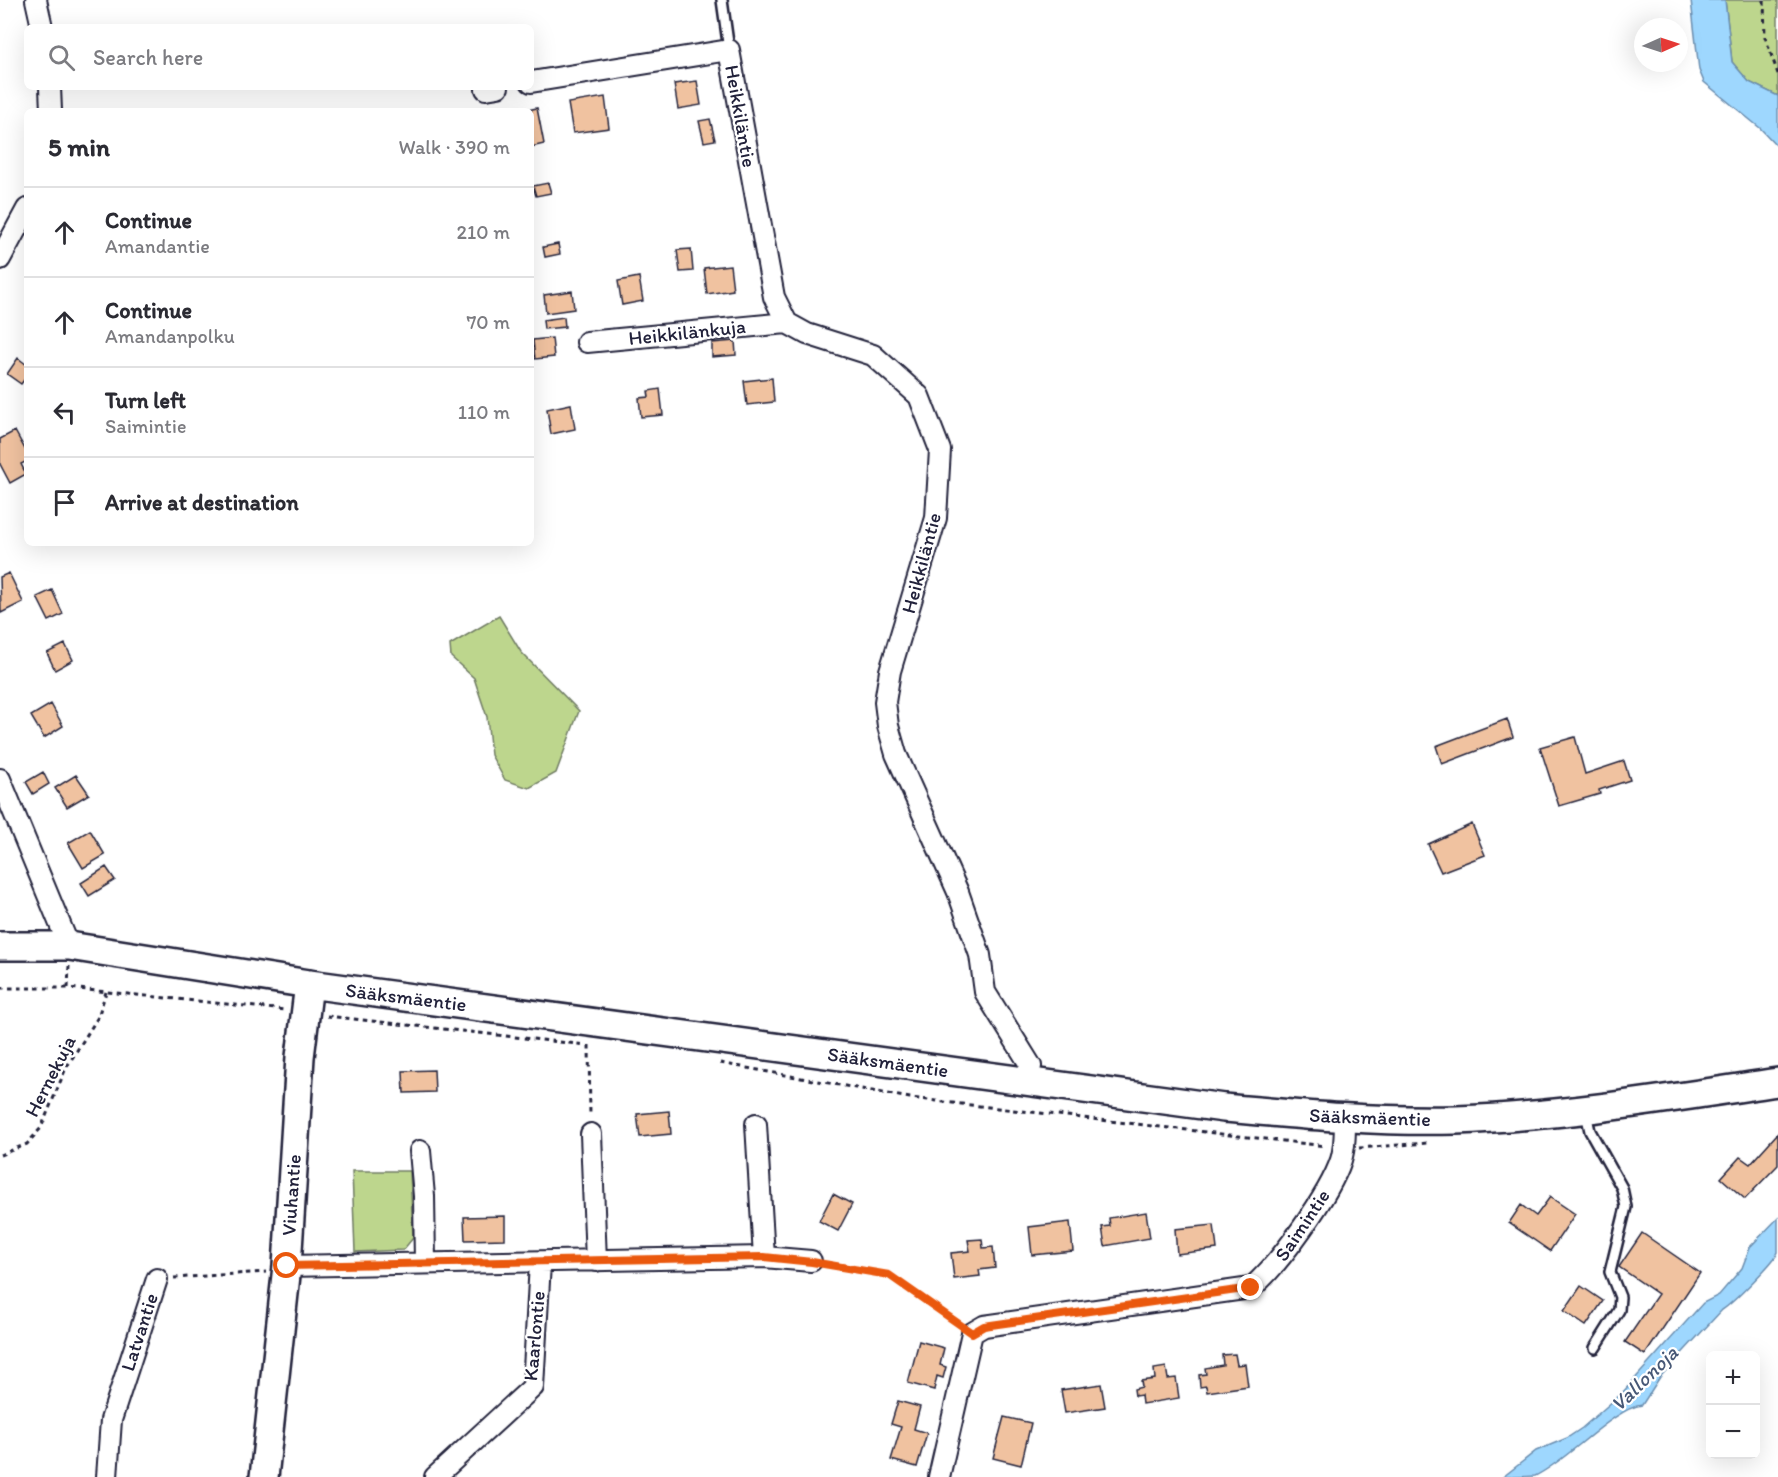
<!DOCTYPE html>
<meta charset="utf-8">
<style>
:root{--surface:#fff;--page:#f7f7f7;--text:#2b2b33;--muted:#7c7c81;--line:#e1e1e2}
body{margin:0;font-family:Itim,sans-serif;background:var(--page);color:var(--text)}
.controls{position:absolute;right:18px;bottom:18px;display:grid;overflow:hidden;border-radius:9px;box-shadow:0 6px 24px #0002}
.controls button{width:54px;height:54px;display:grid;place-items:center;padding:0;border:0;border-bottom:2px solid var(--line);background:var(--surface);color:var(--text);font:30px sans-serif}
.compass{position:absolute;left:1634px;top:18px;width:54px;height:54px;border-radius:50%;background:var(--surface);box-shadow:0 6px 24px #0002;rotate:87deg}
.stop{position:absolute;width:18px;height:18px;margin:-14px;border:4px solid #ea580c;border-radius:50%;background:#fff}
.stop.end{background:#ea580c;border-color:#fff;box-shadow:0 2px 6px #0008}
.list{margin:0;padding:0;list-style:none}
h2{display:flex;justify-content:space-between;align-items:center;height:78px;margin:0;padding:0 24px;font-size:26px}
h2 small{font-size:20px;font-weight:400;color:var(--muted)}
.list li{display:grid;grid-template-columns:39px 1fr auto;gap:18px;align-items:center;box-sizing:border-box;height:90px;padding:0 24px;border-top:2px solid var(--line)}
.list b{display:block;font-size:22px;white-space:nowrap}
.list p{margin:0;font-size:20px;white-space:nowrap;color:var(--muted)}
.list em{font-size:20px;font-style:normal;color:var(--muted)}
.icon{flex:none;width:33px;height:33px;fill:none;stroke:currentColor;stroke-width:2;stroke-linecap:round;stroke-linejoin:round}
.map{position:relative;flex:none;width:1778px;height:1477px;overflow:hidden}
.search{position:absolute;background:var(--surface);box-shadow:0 6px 24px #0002;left:24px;top:24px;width:510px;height:66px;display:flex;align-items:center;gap:15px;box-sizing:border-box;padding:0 21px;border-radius:9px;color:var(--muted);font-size:22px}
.panel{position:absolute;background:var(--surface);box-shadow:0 6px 24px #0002;left:24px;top:108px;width:510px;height:438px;border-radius:9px}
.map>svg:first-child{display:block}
.green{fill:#bdd68d;stroke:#707c64;stroke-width:1.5}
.water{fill:#9ed7fe;stroke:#6c8fb0;stroke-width:1.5}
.building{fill:#f0c2a0;stroke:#22223b;stroke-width:1.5}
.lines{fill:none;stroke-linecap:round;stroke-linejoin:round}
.lane-casing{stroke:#22223b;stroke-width:14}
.street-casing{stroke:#22223b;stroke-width:24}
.secondary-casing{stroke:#22223b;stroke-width:32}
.path{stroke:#22223b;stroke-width:3;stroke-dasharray:4.5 4.5;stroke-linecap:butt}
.lane{stroke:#fff;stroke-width:9}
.street{stroke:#fff;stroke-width:20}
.secondary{stroke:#fff;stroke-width:27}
.route{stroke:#ea580c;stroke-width:8}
.labels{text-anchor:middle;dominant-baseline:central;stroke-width:4.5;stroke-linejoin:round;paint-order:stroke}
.street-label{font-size:20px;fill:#22223b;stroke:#fff}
.water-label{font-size:21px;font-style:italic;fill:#475876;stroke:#fff}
</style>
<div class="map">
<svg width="1778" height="1477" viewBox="0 0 1778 1477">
<rect width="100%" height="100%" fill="#fff"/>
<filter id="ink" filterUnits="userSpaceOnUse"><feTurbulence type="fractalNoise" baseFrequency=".0167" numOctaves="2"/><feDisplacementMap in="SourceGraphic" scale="12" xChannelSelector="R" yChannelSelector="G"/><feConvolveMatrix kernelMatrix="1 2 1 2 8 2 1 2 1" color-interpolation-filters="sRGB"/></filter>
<g filter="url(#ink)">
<path class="green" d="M1725 0H1778V96L1749 82 1732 62Z
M499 616 521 652 579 711 556 773 529 788 505 780 491 755 487 717 474 678 451 657 450 645Z
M352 1171H410L413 1238 403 1250 355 1252Z"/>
<path class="water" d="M1691 0H1725L1732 62 1749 82 1778 96V147L1760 128 1704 82 1699 70Z
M1778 1218C1778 1228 1778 1242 1778 1252 1776 1260 1732 1304 1722 1310L1660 1377 1642 1405C1614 1408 1566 1462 1535 1476 1527 1477 1512 1477 1503 1477L1536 1451 1567 1438 1582 1428 1622 1393 1703 1303 1719 1295 1742 1268 1750 1247Z"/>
<path class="building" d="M697 81 701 105 678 109 674 84Z
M605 97 609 128 573 133 568 103Z
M537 108 544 144 531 147V111H523Z
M710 119 715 140 704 142 699 121Z
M548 183 551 193 536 196 533 186Z
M558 244 560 254 545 257 543 247Z
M691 249 693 271 680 272 677 250Z
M730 265 733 290 707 294 704 268Z
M639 277 643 301 622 305 618 281Z
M572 291 574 309 546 313 544 295Z
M564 317 565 327 544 329 543 320Z
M552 338 554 357 535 359 533 340Z
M735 341 736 355 712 357V343Z
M18 358 27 365V376L21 384 7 374Z
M772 378 774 402 747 405 744 381Z
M660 389 663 415 641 417 639 398 649 397 648 391Z
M571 404 575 429 551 434 547 409Z
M15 431 27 453V461L21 464 26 474 10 483 0 464V439Z
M9 573 23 602 1 613 0 577Z
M52 590 63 614 49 621 37 597Z
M65 644 73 660 55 670 47 653Z
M51 704 63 726 44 738 31 716Z
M1507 719 1513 737 1442 764 1436 746Z
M1575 737 1585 774 1624 761 1630 780 1599 790 1600 794 1559 806 1540 747Z
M43 772 49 784 33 794 26 782Z
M76 775 89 794 67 807 55 788Z
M1472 824 1485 855 1441 872 1428 844Z
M90 830 105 855 83 868 68 843Z
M106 867 115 880 89 896 81 883Z
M434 1070 435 1092 404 1093 403 1071Z
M669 1111 671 1134 640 1137 637 1114Z
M1778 1133V1165L1745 1199 1721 1178 1740 1157 1750 1164Z
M833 1194 852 1204 838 1231 819 1221Z
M1550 1197 1575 1214 1550 1251 1509 1223 1521 1205 1536 1216Z
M1146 1212 1150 1238 1105 1246 1102 1227 1110 1226 1109 1218Z
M505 1216V1239L465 1240 464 1217Z
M1070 1222 1073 1251 1032 1255 1029 1227Z
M1214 1225 1217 1249 1177 1254 1175 1229Z
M1642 1233 1700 1273 1645 1355 1625 1342 1658 1294 1619 1267Z
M982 1239 983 1248 993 1247 995 1268 979 1270 980 1276 954 1279 951 1253 970 1251 968 1240Z
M1581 1286 1603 1301 1586 1326 1564 1311Z
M919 1341 944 1348 940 1365 946 1367 943 1378 937 1376 934 1390 908 1383Z
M1235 1354 1237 1365 1245 1364 1248 1386 1207 1392 1206 1386 1200 1387 1199 1375 1206 1374 1205 1368 1223 1365 1222 1355Z
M1166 1367 1168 1379 1176 1378 1179 1398 1142 1404 1141 1395 1135 1396 1134 1389 1142 1387 1141 1381 1155 1379 1154 1369Z
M1101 1384 1105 1407 1065 1413 1061 1390Z
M898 1401 920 1407 914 1429 927 1433 917 1467 891 1460 901 1427 891 1424Z
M1004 1417 1031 1423 1021 1465 993 1458Z"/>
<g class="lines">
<defs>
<path id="lane" d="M722 0 729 50
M1586 1113 1590 1131 1622 1188 1626 1207 1610 1272 1620 1297 1619 1310 1595 1348"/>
<path id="street" d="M36 0 42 27
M531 82 729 50 774 297 787 323 807 334 873 355 919 396 940 450 936 518 890 671 885 702 888 726 896 754 958 892 980 955 985 992 1031 1066 1027 1082
M50 87 51 111
M486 89 498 87
M0 259 27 209
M587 342 787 323
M0 779 69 946
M756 1124 764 1257
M591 1134 596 1261
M420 1151 424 1196 425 1263
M287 1266 764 1257 811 1261
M107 1477 111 1420 157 1279
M435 1477 533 1387 540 1263
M939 1477 972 1333 984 1326 1251 1288C1278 1266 1330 1194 1341 1160 1345 1147 1345 1133 1345 1119"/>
<path id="secondary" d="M0 946H69L309 984 1224 1108C1302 1115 1378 1122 1456 1120 1564 1116 1671 1098 1778 1082
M264 1477 287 1266 300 1057 309 984"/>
</defs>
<use href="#lane" class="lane-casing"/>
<use href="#street" class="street-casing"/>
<use href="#secondary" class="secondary-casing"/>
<path class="path" d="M1764 0 1765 37 1778 74
M0 988H68L285 1010
M68 988 69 966
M327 1016 586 1045
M589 1045 590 1117
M720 1063 910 1098 1326 1146
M1359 1148 1427 1143
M0 1155 27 1144 41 1128 66 1068 98 1017 106 992
M828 1264 889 1275 959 1323
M174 1278 266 1272"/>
<use href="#lane" class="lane"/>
<use href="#street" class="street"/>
<use href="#secondary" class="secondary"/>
</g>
</g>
<g class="lines" filter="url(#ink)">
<path class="route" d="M287 1266 764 1257 812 1262 889 1275 972 1333 984 1326 1251 1288"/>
</g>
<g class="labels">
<g class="street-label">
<text transform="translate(741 116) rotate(80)">Heikkiläntie</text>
<text transform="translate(687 332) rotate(-6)">Heikkilänkuja</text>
<text transform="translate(921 563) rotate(-75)">Heikkiläntie</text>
<text transform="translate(406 997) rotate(7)">Sääksmäentie</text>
<text transform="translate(888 1062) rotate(8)">Sääksmäentie</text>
<text transform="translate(50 1076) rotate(-63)">Hernekuja</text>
<text transform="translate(1370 1117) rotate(2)">Sääksmäentie</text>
<text transform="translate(291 1195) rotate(-86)">Viuhantie</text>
<text transform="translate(1302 1225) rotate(-56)">Saimintie</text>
<text transform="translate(139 1332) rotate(-72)">Latvantie</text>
<text transform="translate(534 1336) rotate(-85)">Kaarlontie</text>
</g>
<g class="water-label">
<text transform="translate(1644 1378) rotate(-44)">Vallonoja</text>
</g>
</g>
</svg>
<div class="controls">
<button>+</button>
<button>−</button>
</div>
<svg class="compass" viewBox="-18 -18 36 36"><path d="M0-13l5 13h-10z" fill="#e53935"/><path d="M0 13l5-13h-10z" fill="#7c7c81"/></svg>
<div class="stop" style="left:287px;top:1266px"></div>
<div class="stop end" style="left:1251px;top:1288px"></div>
<div class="search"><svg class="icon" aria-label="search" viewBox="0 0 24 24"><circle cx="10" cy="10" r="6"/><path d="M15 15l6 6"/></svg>Search here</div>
<section class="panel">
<h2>5 min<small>Walk · 390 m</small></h2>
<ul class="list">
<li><svg class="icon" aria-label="ahead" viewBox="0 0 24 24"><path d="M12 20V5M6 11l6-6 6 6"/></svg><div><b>Continue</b><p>Amandantie</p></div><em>210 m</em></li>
<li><svg class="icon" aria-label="ahead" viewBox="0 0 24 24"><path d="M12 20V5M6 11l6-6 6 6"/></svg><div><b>Continue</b><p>Amandanpolku</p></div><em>70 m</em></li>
<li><svg class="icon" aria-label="left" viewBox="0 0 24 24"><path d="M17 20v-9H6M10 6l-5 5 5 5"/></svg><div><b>Turn left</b><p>Saimintie</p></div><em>110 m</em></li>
<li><svg class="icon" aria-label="arrive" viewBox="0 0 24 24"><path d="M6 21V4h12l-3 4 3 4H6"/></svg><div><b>Arrive at destination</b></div></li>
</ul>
</section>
</div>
